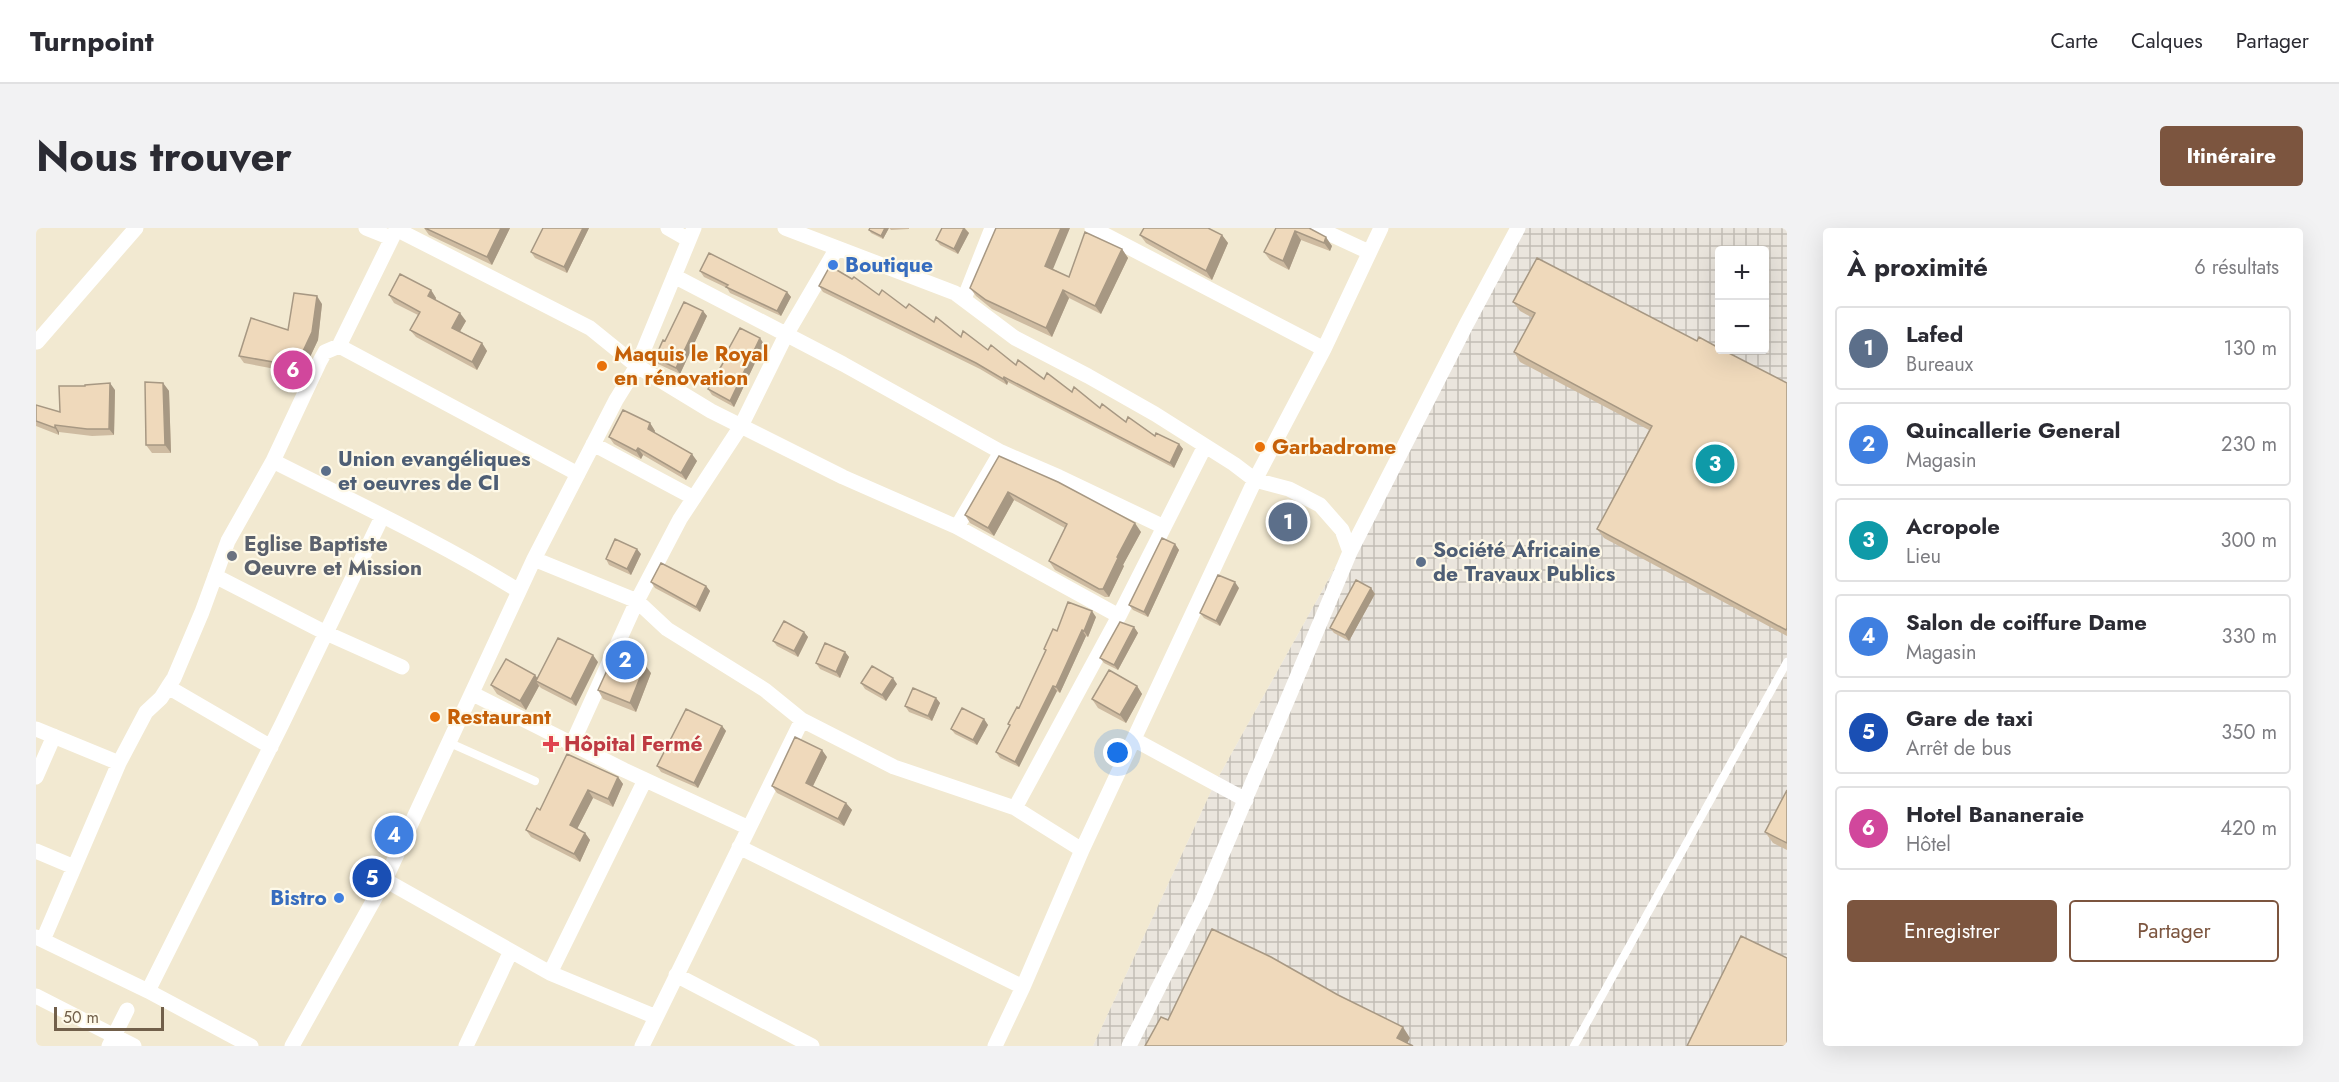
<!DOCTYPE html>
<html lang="fr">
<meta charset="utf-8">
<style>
:root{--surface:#fff;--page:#f2f2f3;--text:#2b2b33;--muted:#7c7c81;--line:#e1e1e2;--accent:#7c553f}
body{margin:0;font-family:Jost,sans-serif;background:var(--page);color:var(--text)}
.controls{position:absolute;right:18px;top:18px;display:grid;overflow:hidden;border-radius:6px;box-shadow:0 6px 24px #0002}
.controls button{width:54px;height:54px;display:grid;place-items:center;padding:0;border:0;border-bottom:2px solid var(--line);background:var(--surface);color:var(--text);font:30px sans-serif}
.scale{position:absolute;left:18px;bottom:15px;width:110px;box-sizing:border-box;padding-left:6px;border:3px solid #715f4a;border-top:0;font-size:16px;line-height:21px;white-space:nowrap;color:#715f4a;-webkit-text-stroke:4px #fef9e8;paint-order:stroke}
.you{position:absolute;left:1082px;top:525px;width:21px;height:21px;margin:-15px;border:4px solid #fff;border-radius:50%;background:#1a73e8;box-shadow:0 0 0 9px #1a73e833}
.badge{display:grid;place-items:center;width:39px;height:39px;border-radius:50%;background:var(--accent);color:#fff;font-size:20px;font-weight:700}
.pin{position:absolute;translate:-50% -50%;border:3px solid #fff;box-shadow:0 2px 6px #0006}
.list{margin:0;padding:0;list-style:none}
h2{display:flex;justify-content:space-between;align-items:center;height:78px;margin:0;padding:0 24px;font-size:26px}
h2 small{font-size:20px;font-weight:400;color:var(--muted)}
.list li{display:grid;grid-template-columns:39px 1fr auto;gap:18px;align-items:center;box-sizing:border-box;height:84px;margin:0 12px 12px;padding:0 12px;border:2px solid var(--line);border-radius:6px}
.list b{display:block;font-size:22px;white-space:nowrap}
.list p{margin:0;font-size:20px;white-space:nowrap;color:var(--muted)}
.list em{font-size:20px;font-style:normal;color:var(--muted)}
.actions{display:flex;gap:12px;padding:18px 24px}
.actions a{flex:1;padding:14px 0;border:2px solid var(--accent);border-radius:6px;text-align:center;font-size:21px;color:var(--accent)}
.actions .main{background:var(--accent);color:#fff}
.map{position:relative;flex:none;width:1751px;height:818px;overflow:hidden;border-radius:6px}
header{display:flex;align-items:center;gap:36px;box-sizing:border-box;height:84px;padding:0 30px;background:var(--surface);border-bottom:2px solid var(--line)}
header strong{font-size:28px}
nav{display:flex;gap:33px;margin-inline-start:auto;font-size:21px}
.intro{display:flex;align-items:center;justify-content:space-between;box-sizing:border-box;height:144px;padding:0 36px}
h1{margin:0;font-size:42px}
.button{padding:15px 27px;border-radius:6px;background:var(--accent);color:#fff;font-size:21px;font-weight:700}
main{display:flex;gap:36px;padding:0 36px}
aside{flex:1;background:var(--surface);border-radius:6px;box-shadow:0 6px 24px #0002}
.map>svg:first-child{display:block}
.residential{fill:#f2e9d1}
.industrial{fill:url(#industrial-grid);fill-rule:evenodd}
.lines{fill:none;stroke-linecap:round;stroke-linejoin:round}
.lane{stroke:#fff;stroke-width:8}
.street{stroke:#fff;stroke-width:15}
.wall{fill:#cebba1}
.shaded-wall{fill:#a79883}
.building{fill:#efd9bb;stroke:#a79883;stroke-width:1.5}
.shop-dot{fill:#3f7fe0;stroke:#fef9e8;stroke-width:2}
.food-dot{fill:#e8710a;stroke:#fef9e8;stroke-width:2}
.service-dot{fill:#5c6f8a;stroke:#fef9e8;stroke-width:2}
.worship-dot{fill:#6b7280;stroke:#fef9e8;stroke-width:2}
.health-dot{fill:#e0444e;stroke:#fef9e8;stroke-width:2}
.labels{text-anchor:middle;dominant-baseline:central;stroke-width:4.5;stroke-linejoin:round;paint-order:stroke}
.shop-label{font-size:21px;font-weight:bold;fill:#366cbe;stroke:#fef9e8;text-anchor:start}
.food-label{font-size:21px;font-weight:bold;fill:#c56008;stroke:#fef9e8;text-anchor:start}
.service-label{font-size:21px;font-weight:bold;fill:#4e5e75;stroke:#fef9e8;text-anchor:start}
.worship-label{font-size:21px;font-weight:bold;fill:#5b616d;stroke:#fef9e8;text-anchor:start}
.health-label{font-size:21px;font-weight:bold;fill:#be3a42;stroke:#fef9e8;text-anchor:start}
</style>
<header>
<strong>Turnpoint</strong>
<nav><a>Carte</a><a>Calques</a><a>Partager</a></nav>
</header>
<div class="intro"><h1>Nous trouver</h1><a class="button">Itinéraire</a></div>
<main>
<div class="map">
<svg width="1751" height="818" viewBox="0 0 1751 818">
<defs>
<pattern id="industrial-grid" width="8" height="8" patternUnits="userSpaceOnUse" patternTransform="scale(1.5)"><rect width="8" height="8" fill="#eae5dd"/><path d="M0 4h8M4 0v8" fill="none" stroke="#c2bdb5"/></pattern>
</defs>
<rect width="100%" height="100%" fill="#fbf6e2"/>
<path class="residential" d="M0 0H1488L1178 557 1057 818H0Z"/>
<path class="industrial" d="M1488 0H1751V818H1057L1178 557ZM1684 22H1728V122H1684Z"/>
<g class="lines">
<path class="lane" d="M414 515 499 553
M1538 818 1751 434"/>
<path class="street" d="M330 0 355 10
M632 0 653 12
M749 0 919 65 979 110 1052 148 1119 186 1198 236 1219 252 1253 261 1284 277 1306 302 1314 324
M1056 0 1288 121
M1281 0 1333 24
M360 1 554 100 601 138 675 183 807 249 921 299 1083 388
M638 48 807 136 965 224 1023 249 1128 299
M928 71 956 0
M1 114 100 0
M303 118 542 246
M557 216 658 270
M237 233C320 275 404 314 483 363
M921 299 965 224
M498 331 601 373 631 401 729 462 766 492 858 539 979 580 1046 622
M179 348 290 405 366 439
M132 459 138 450 166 384 192 313 237 233 283 135 289 124 303 118 361 0
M437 466 588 542 713 600
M0 501 83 535
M1099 512 1210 572
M536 516 601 373 644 291 705 198 750 107 801 20
M0 549 18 508
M979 580 1083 388 1169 218
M703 619 987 759
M0 623 38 639
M349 652 514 745 620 789
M0 709 112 763 215 818
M7 712 83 535 110 484 125 470 132 459 235 519
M514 745 609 552
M640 747 776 818
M112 763 246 496 346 289
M0 768 98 818
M73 818 91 782
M256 818 349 652 498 331 580 172 601 138 658 0
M430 818 475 723
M606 818 766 492
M959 818 987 759 1046 622 1219 252 1288 121 1345 0
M1093 818 1165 676 1314 324 1430 97 1482 0"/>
</g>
<path class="wall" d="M388 0H474L456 37 393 7Z
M507 0H553L531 45 499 30 495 24Z
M853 0H873V1L855 2Z
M853 0 847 11 835 5 833 2Z
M906 0H929L933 5 922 26 904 17 900 12Z
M1240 0H1273L1296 18 1294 23 1265 12 1253 42 1234 32 1228 24Z
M1104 7H1186L1192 15 1176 52 1110 15Z
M1086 21 1092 30 1065 86 1033 70 1016 109 956 81 940 68 934 60 1017 41 1033 49Z
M664 43 751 64 755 69 745 88 694 65 691 60 668 49Z
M783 58 843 67 925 109 952 122 980 137 1036 164 1064 180 1119 208 1143 216 1147 221 1138 240 972 154 971 157 944 141 787 64Z
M395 62 400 70 399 72 430 93 424 103 446 115 451 123 441 142 380 109 374 102 382 87 358 75 353 67Z
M1477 74 1661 113 1751 155V408L1568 310 1561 301 1613 202 1484 134 1478 124 1497 90 1484 83Z
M286 76 282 112 266 146 208 135 203 128 252 102Z
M667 83 671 88 644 146 622 136 619 130Z
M728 116 698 179 676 167 672 161 693 124 692 122Z
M127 155 133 163 135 225H116L110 217Z
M79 162 78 207 56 208 23 204V207L0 198V177L24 184Z
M614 195 619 203 618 205 661 233 650 252 607 227 605 231 578 216 573 209Z
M963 228 1105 304 1087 337 1088 338 1073 369H1069L1019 342 1013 333 1029 300 978 272 958 308 934 295 929 287Z
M1139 316 1143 322 1112 389 1097 382 1093 377Z
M605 326 595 347 573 337 570 331Z
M615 354 670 358 674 363 664 384 619 360Z
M1203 360 1184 398 1168 390 1164 385Z
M1335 360 1339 366 1313 413 1298 405 1294 400Z
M1060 389 1052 409 1050 408 1024 465 1021 463 983 539 964 530 960 524 974 498 972 496 983 480 1010 424 1008 421 1021 403Z
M1098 399 1102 405 1082 442 1068 435 1064 430Z
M768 404 772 409 762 429 741 418 737 413Z
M809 424 813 429 804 450 784 441 780 435Z
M562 434 540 478 505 460 503 458 490 482 461 466 455 457 499 447 501 450Z
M615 445 600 484 567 471 562 462Z
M825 455 861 456 850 473 829 461Z
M1101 458 1106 466 1090 495 1062 480 1056 471Z
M900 470 904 475 896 493 873 484 869 478Z
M948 491 952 497 941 517 919 506 915 501Z
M686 498 690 503 662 560 625 544 621 538Z
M791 529 777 558 810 575 816 582 808 598 741 565 736 558Z
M582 549 587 556 577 579 557 570 541 601 549 605 554 612 544 634 495 609 490 602 504 582Z
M1751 562V622L1737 615 1729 604Z"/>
<path class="shaded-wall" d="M465 0H474L456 37 451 29Z
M547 0H553L531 45 528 39Z
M849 0H853L847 11 845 8Z
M928 0 933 5 922 26 918 21Z
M1025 0H1034L1015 46 1009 38Z
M1259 3 1265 12 1253 42 1247 33Z
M1186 7 1192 15 1176 52 1170 43Z
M1290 9 1296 18 1294 23 1288 15Z
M1086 21 1092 30 1065 86 1059 78Z
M395 62 400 70 398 75 392 68Z
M1027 62 1033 70 1016 109 1010 100Z
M751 64 755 69 745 88 741 83Z
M281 68 286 76 282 112 266 146 260 138Z
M667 83 671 88 644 146 640 140Z
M424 85 430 93 422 107 416 100Z
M724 110 728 116 698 179 694 173Z
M446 115 451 123 441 142 436 134Z
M968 149 972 154 971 157 967 151Z
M74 155 79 162 78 207 73 201Z
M127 155 133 163 135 225 129 217Z
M614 195 619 203 617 208 612 201Z
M19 197 23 204V207L19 200Z
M1143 216 1147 221 1138 240 1134 235Z
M602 220 607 227 605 231 600 223Z
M656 226 661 233 650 252 645 245Z
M972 264 978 272 958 308 952 300Z
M1099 295 1105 304 1087 337 1088 338 1073 369 1067 361 1081 329Z
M1139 316 1143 322 1112 389 1108 384Z
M601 321 605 326 595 347 591 341Z
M1199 354 1203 360 1184 398 1180 393Z
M670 358 674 363 664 384 660 379Z
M1335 360 1339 366 1313 413 1309 407Z
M1056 383 1060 389 1052 409 1048 403Z
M1098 399 1102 405 1082 442 1078 437Z
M1046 402 1050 408 1024 465 1020 459Z
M768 404 772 409 762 429 758 423Z
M809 424 813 429 804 450 800 444Z
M557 427 562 434 540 478 535 471Z
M609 437 615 445 600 484 594 475Z
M499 447 505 455 500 453 503 458 490 482 484 473Z
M857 450 861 456 850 473 846 467Z
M1017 458 1021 463 983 539 979 534Z
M1101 458 1106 466 1090 495 1084 487Z
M900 470 904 475 896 493 892 488Z
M948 491 952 497 941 517 937 512Z
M686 498 690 503 662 560 658 555Z
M786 522 791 529 775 562 770 555Z
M582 549 587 556 577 579 572 571Z
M552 562 557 570 539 605 534 597Z
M810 575 816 582 808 598 802 591Z
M549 605 554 612 544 634 538 626Z
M1367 799 1374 810 1370 818 1361 810Z"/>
<path class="building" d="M389 0H465L451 29Z
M507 0H547L528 39 495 24Z
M834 0H849L845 8 833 2Z
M906 0H928L918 21 900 12Z
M960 0H1025L1009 38 1033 49 1049 4 1086 21 1059 78 1027 62 1010 100 950 72 934 60Z
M1108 0H1172L1186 7 1170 43 1104 7Z
M1240 0H1273L1290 9 1288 15 1259 3 1247 33 1228 24Z
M673 25 751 64 741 83 690 59 692 57 664 43Z
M1501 30 1661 113 1663 109 1683 120V122H1687L1751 155V400L1750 402 1561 301 1616 198 1478 124 1499 85 1477 74Z
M794 38 816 51 818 49 843 67 846 62 870 80 873 76 898 94 900 89 925 109 927 103 952 122 955 117 980 137 982 132 1008 151 1011 145 1036 164 1038 159 1064 180 1066 176 1090 194 1092 189 1119 208 1120 205 1143 216 1134 235 968 149 967 151 940 135 783 58Z
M364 46 395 62 392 68 424 85 416 100 446 115 436 134 374 102 384 84 353 67Z
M258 65 281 68 276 104 260 138 203 128 215 90 252 102Z
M648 74 667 83 640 140 619 130 627 112 629 113Z
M704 100 724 110 694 173 672 161 694 123 692 122Z
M109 154 127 155 129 217H110Z
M74 155 73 201H51L19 197V200L0 193V177L24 184 23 158H49V157Z
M587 182 614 195 612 201 656 226 645 245 602 220 600 223 573 209Z
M963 228 1022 254 1099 295 1081 329 1082 330 1067 361H1063L1013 333 1031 296 972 264 952 300 929 287Z
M1126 310 1139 316 1108 384 1093 377Z
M579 311 601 321 591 341 570 331Z
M625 335 670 358 660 379 615 354Z
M1182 347 1199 354 1180 393 1164 385Z
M1320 352 1335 360 1309 407 1294 400Z
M1032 374 1056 383 1048 403 1046 402 1020 459 1017 458 979 534 960 524 974 497 972 496 981 479 983 480 1010 422 1008 421 1017 401 1021 403Z
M748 393 768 404 758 423 737 413Z
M1084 394 1098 399 1078 437 1064 430Z
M522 410 557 427 535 471 500 453Z
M789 415 809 424 800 444 780 435Z
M579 425 609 437 594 475 562 462Z
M470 431 499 447 484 473 455 457Z
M836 438 857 450 846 467 825 455Z
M1073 442 1101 458 1084 487 1056 471Z
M877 460 900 470 892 488 869 478Z
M926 480 948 491 937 512 915 501Z
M650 481 686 498 658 555 621 538Z
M759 509 786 522 770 555 810 575 802 591 736 558Z
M531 526 582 549 572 571 552 562 534 597 549 605 538 626 490 602 501 580 504 582Z
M1751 562V615L1729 604Z
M1176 701 1235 729 1302 767 1367 799 1361 810 1377 818H1109L1125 789 1132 792Z
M1705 708 1751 730V818H1651Z"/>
<g class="shop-dot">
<circle cx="797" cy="37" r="6"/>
<circle cx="303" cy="670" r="6"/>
</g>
<g class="food-dot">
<circle cx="566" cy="138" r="6"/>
<circle cx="1224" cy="219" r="6"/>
<circle cx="399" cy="489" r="6"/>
</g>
<g class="service-dot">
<circle cx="290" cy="243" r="6"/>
<circle cx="1385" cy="334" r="6"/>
</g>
<circle class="worship-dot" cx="196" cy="328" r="6"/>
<path class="health-dot" d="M512 507h6v6h6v6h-6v6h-6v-6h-6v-6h6z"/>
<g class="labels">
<g class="shop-label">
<text x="809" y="37">Boutique</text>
<text x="291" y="670" text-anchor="end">Bistro</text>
</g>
<g class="food-label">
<text x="578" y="126">Maquis le Royal<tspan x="578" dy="24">en rénovation</tspan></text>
<text x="1236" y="219">Garbadrome</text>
<text x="411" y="489">Restaurant</text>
</g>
<g class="service-label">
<text x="302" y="231">Union evangéliques<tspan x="302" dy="24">et oeuvres de CI</tspan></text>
<text x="1397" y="322">Société Africaine<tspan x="1397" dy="24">de Travaux Publics</tspan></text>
</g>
<g class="worship-label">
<text x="208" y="316">Eglise Baptiste<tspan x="208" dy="24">Oeuvre et Mission</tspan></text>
</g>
<g class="health-label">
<text x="528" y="516">Hôpital Fermé</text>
</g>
</g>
</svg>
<div class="controls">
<button>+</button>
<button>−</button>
</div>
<div class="scale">50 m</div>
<div class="you"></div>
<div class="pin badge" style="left:1252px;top:294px;background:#5c6f8a">1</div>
<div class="pin badge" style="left:589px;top:432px;background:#3f7fe0">2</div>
<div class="pin badge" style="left:1679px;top:236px;background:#0f9aa8">3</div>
<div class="pin badge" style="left:358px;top:607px;background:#3f7fe0">4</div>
<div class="pin badge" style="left:336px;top:650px;background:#1a4fb4">5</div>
<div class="pin badge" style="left:257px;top:142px;background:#d1479c">6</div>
</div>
<aside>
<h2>À proximité<small>6 résultats</small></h2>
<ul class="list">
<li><span class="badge" style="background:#5c6f8a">1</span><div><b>Lafed</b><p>Bureaux</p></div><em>130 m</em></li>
<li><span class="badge" style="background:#3f7fe0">2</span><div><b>Quincallerie General</b><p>Magasin</p></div><em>230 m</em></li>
<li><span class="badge" style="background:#0f9aa8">3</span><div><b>Acropole</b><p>Lieu</p></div><em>300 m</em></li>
<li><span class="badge" style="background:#3f7fe0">4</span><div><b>Salon de coiffure Dame</b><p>Magasin</p></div><em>330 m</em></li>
<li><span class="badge" style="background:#1a4fb4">5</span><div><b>Gare de taxi</b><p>Arrêt de bus</p></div><em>350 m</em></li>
<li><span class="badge" style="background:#d1479c">6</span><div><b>Hotel Bananeraie</b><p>Hôtel</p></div><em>420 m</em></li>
</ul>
<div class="actions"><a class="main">Enregistrer</a><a>Partager</a></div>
</aside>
</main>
